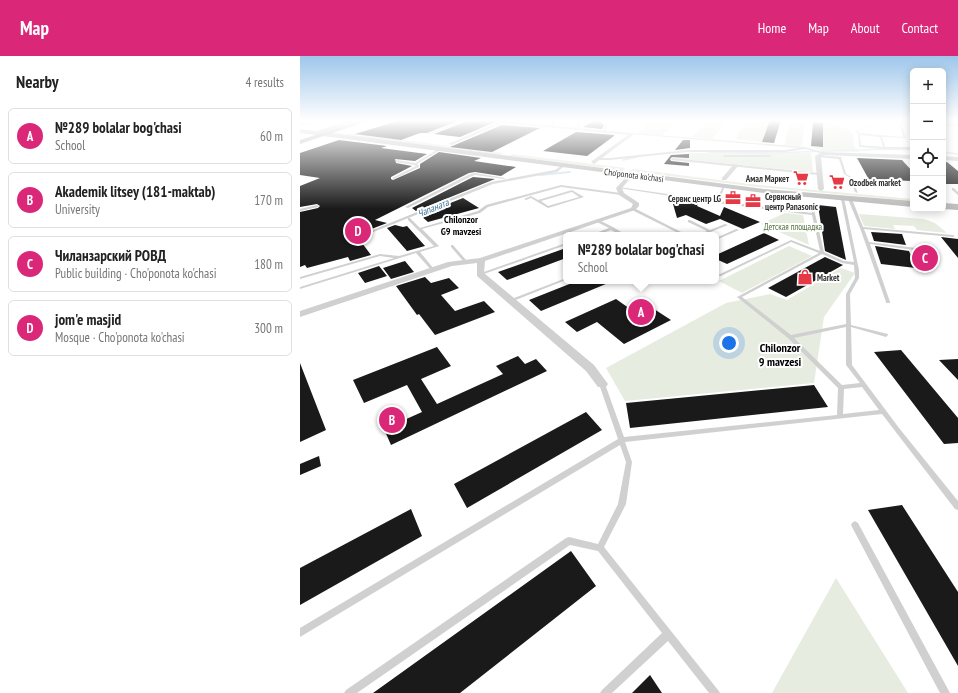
<!DOCTYPE html>
<meta charset="utf-8">
<style>
:root{--surface:#fff;--page:#f2f2f2;--text:#222;--muted:#767676;--line:#e0e0e0;--accent:#db2777}
body{margin:0;font-family:"PT Sans Narrow",sans-serif;background:var(--page);color:var(--text)}
.controls{position:absolute;right:12px;top:12px;display:grid;overflow:hidden;border-radius:6px;box-shadow:0 2px 10px #0003}
.controls button{width:36px;height:36px;display:grid;place-items:center;padding:0;border:0;border-bottom:1px solid var(--line);background:var(--surface);color:var(--text);font:20px sans-serif}
.you{position:absolute;left:429px;top:287px;width:14px;height:14px;margin:-10px;border:3px solid #fff;border-radius:50%;background:#1a73e8;box-shadow:0 0 0 6px #1a73e833}
.badge{display:grid;place-items:center;width:26px;height:26px;border-radius:50%;background:var(--accent);color:#fff;font-size:13px;font-weight:700}
.pin{position:absolute;translate:-50% -50%;border:2px solid #fff;box-shadow:0 1px 4px #0006}
.popup{position:absolute;left:263px;top:176px;width:156px;height:52px;box-sizing:border-box;display:grid;place-content:center;border-radius:6px;background:var(--surface);filter:drop-shadow(0 1px 3px #0005);font-size:13px;white-space:nowrap;color:var(--muted)}
.popup b{font-size:15px;color:var(--text)}
.popup::after{content:'';position:absolute;left:50%;top:100%;margin-left:-8px;border:8px solid transparent;border-top-color:var(--surface)}
.list{margin:0;padding:0;list-style:none}
h2{display:flex;justify-content:space-between;align-items:center;height:52px;margin:0;padding:0 16px;font-size:17px}
h2 small{font-size:13px;font-weight:400;color:var(--muted)}
.list li{display:grid;grid-template-columns:26px 1fr auto;gap:12px;align-items:center;box-sizing:border-box;height:56px;margin:0 8px 8px;padding:0 8px;border:1px solid var(--line);border-radius:6px}
.list b{display:block;font-size:15px;white-space:nowrap}
.list p{margin:0;font-size:13px;white-space:nowrap;color:var(--muted)}
.list em{font-size:13px;font-style:normal;color:var(--muted)}
.icon{flex:none;width:22px;height:22px;fill:none;stroke:currentColor;stroke-width:2;stroke-linecap:round;stroke-linejoin:round}
.map{position:relative;flex:none;width:658px;height:637px;overflow:hidden}
header{display:flex;align-items:center;gap:24px;box-sizing:border-box;height:56px;padding:0 20px;background:var(--accent);color:#fff}
header strong{font-size:19px}
nav{display:flex;gap:22px;margin-inline-start:auto;font-size:14px}
main{display:flex}
aside{flex:1;background:var(--surface)}
.map>svg:first-child{display:block}
.green{fill:#e6ecdf}
.lines{fill:none;stroke-linecap:round;stroke-linejoin:round}
.stream-far1{stroke:#cfe2ee;stroke-width:1.5}
.stream{stroke:#cfe2ee;stroke-width:2}
.building{fill:#1a1a1a}
.lane{fill:#d0d0d0;fill-rule:evenodd}
.street{fill:#d0d0d0;fill-rule:evenodd}
.secondary{fill:#bdbdbd;fill-rule:evenodd}
.primary{fill:#ababab;fill-rule:evenodd}
.labels{text-anchor:middle;dominant-baseline:central;stroke-width:4;stroke-linejoin:round;paint-order:stroke}
.far-street-label{font-size:9px;fill:#333;stroke:#fff}
.far-poi-label{font-size:9px;font-weight:bold;fill:#333;stroke:#fff;text-anchor:start}
.far-park-label{font-size:9px;fill:#56703f;stroke:#fff}
.far-water-label{font-size:10px;font-style:italic;fill:#3f7597;stroke:#fff}
.far-neighbourhood-label{font-size:10px;font-weight:bold;fill:#000;stroke:#fff}
.neighbourhood-label{font-size:12px;font-weight:bold;fill:#000;stroke:#fff}
</style>
<header>
<strong>Map</strong>
<nav><a>Home</a><a>Map</a><a>About</a><a>Contact</a></nav>
</header>
<main>
<aside>
<h2>Nearby<small>4 results</small></h2>
<ul class="list">
<li><span class="badge">A</span><div><b>№289 bolalar bog'chasi</b><p>School</p></div><em>60 m</em></li>
<li><span class="badge">B</span><div><b>Akademik litsey (181-maktab)</b><p>University</p></div><em>170 m</em></li>
<li><span class="badge">C</span><div><b>Чиланзарский РОВД</b><p>Public building · Cho'ponota ko'chasi</p></div><em>180 m</em></li>
<li><span class="badge">D</span><div><b>jom'e masjid</b><p>Mosque · Cho'ponota ko'chasi</p></div><em>300 m</em></li>
</ul>
</aside>
<div class="map">
<svg width="658" height="637" viewBox="0 0 658 637">
<rect width="100%" height="100%" fill="#fff"/>
<path class="green" d="M349 64H380L362 79 338 77 344 73Z
M408 64H427L412 83 392 81Z
M437 64H470L462 86 436 83 445 66 436 65Z
M489 64H505L502 90 485 89Z
M523 66 546 72 553 78 554 90 559 96 524 95 511 90 523 91Z
M49 77 204 97 200 99 45 79Z
M389 97H511L513 116 372 102 369 100Z
M212 98 325 112 323 114 209 100Z
M333 113 458 129 613 143V145L458 131 330 115Z
M485 157 503 159 509 189 461 168Z
M559 158 624 163 635 167 647 177 617 174 614 170 593 169 595 173 564 170Z
M489 190 512 200 442 237 419 225Z
M541 212 555 217 524 261 514 327 325 345 306 312 426 247 470 238 487 244Z
M536 522 608 637H472Z"/>
<g class="lines">
<path class="stream-far1" d="M408 96 472 97 587 93 613 94
M643 96 658 98
M323 104 337 101"/>
<path class="stream" d="M240 119 270 116"/>
</g>
<path class="building" d="M101 64H160L127 77H120L101 84 55 78Z
M180 64H200L160 81 134 78 165 66H179Z
M296 64H298L304 69 302 73 283 71Z
M470 64H481L474 87 462 86Z
M513 66 523 67V91L511 90Z
M202 69 240 72 192 96 150 91Z
M276 76 314 79V80L287 100 243 95Z
M39 84 87 90 81 92 127 98 115 105 95 103 96 107 112 110 91 121V123L93 124 120 112V108L139 96 181 102 174 105 216 111 201 120 175 116 169 117 75 164 87 167 56 179 71 199 50 205 48 201 7 212 5 209 0 211V156L18 152 20 150 17 148 0 151V130L20 122 0 119V97Z
M383 84H390V92L375 94Z
M389 98V102L372 101 370 103 371 105 389 107V110L364 108 371 99Z
M557 102 602 104 613 116V125L584 124 589 132 573 131Z
M643 106H647L658 115V128H643Z
M173 121 195 123 116 155 112 152Z
M163 142 179 152 128 166 120 159Z
M386 144 399 146 397 150 420 160 424 151 460 166 443 173 420 163 406 168 386 159 377 162 373 148Z
M518 149 536 151 546 204 525 195Z
M95 169 103 171 107 170 125 190 107 195 87 172Z
M571 176 602 178 606 189 574 185Z
M464 177 479 184 427 208 416 203V199Z
M641 181 658 183V202Z
M575 190 609 195 616 212 581 208Z
M266 192V202L207 224 198 216Z
M525 201 543 209 486 241 468 232Z
M105 205 114 216 91 223 83 212Z
M79 210 87 220 65 227 58 217Z
M125 221 131 227 149 222 159 232 141 239 155 255 184 245 195 256 135 279 119 258 117 259 96 230Z
M277 225H313L241 255 229 244Z
M316 243 340 260 354 253 371 264 324 288 297 266 277 276 265 266Z
M137 291 151 310 121 323 137 348 203 318 196 310 218 300 225 308 236 303 247 315 91 389 84 373 122 356 107 329 64 347 53 324Z
M601 294 658 362V387L644 388 574 296Z
M658 303V324L639 304Z
M0 307 26 374 0 386Z
M514 329 528 351 330 372 326 347Z
M286 356 302 374 167 452 154 428Z
M19 400 21 410 0 419V408Z
M602 449 658 536V610L568 454Z
M111 453 122 480 0 549V512Z
M271 495 296 530 160 637H73Z
M350 619 362 637H332Z"/>
<g class="lines">
<path class="lane" d="M17 64H19L0 70V68Z
M163 64 179 65H165L130 78H128Z
M216 64H218L215 67H213Z
M252 64H254V68L248 70 252 68Z
M277 64H279V71L276 74 275 73 277 71Z
M307 64H309L305 76H303Z
M508 64 532 65 546 64 532 67Z
M591 64H593L559 74 558 76 560 77 604 81 598 66 613 65V67H600L606 82 582 81 585 91H613V93H584L559 91 558 78 556 76 557 74ZM560 79 580 81 583 91 561 89Z
M332 77 505 91 525 97 524 98 505 93 485 96H387L310 104H298L299 102H310L387 94H485L499 92 331 78Z
M140 92 142 93 117 108 119 109V111L94 123 92 122 116 110 114 109 96 106V104L115 107Z
M643 93 644 95 643 96Z
M424 99H470L471 100 470 101H423Z
M517 99 541 101 546 118 551 121 558 137 555 136 549 121 544 118 539 103 518 101Z
M372 102 519 117 520 118 519 119 371 104Z
M264 108 266 109 257 116 193 128 61 181 58 180 191 126 255 114Z
M175 117 205 122 204 123 175 119 172 120 108 152 105 151 170 118Z
M261 129 321 137 323 138 321 139 261 131 188 151 180 157 122 173 139 190 120 196 134 213V215H132L116 197 0 233V231L94 202 80 200 0 223V221L80 198 99 200 134 190 108 164V162H110L120 172 178 155 186 149Z
M424 129 425 130 419 145 512 157 510 150 513 149 524 196 544 205 554 206 541 143 544 142 559 214V222L550 238 551 269 588 278V279L586 281 551 271 552 309 599 372 658 445V454L655 453 582 358 325 386 332 406 326 448 304 491 418 634 420 637H409L368 585 312 637H300L302 634 362 577 298 495 270 489 57 637H44L46 634 266 482 269 481 298 488 318 448 326 406 320 389 0 581V572L318 383 299 328 300 327 302 326 305 328 324 381 537 359 538 332 488 282 437 241 519 197 491 186 421 220H420L418 219 491 184 520 195 512 159 417 147 318 132 319 131 416 145 423 130ZM522 198 542 207 554 209 555 222 546 238V268L491 279 442 241ZM546 271V309L560 327 542 329 494 282ZM562 331 579 354 543 358 544 333Z
M652 132H654L658 136V139L652 134Z
M272 134 284 141 248 152 231 142 226 144 224 143 231 140 238 144ZM272 136 279 141 248 150 241 145Z
M550 142 552 143 563 171 653 179 655 180 653 181 564 173 569 186 616 192 625 205 622 206 614 194 570 188 590 246V247H586V246L560 172 548 143Z
M17 149 19 150 18 151 0 155V153Z
M332 152H334L387 179H382L332 154Z
M297 164H299L313 171 326 179H321L311 174 296 179H291L309 172 297 166Z
M388 164H390L410 174 425 168 428 169 403 179H398L407 175 388 166Z
M436 173 439 174 416 184V182Z
M266 187V189L181 219H180L178 218Z
M151 189H153L166 204V206H164L151 191Z
M266 222V224L213 245H209V244Z
M555 465 558 467 650 637H640L552 471 551 469 552 467Z"/>
<path class="street" d="M201 65 332 77 334 78 294 108 291 106 292 105 328 79 202 67 152 89 148 88Z
M643 67 658 68V70L643 69Z
M522 96 613 99V103L525 99 521 101 524 133 521 135 518 133 515 100Z
M643 100 658 101V105L643 104Z
M434 108 439 109 426 124H422V122Z
M331 116 334 118 322 132 324 137 339 147V150L335 154 185 205 184 217 294 309 308 328 306 331H298L286 315 177 220V207L152 210 0 261V255L148 206 180 202 331 152 333 148 319 139 316 132Z"/>
<path class="secondary" d="M52 64H60L25 76 464 133 613 145V151L464 137 0 77V73L17 75Z
M643 147 658 148V154L643 153Z"/>
<path class="primary" d="M62 64H71L0 88V84Z"/>
</g>
<linearGradient id="sky" x2="0" y2="1"><stop stop-color="#9ec6ea"/><stop offset="0.42" stop-color="#fff"/><stop offset="1" stop-color="#fff" stop-opacity="0"/></linearGradient>
<rect width="658" height="153" fill="url(#sky)"/>
<defs>
<symbol id="supermarket-bare" viewBox="-9 -9 18 18"><path d="M-6-5.5h2.5l.6 2H6L4.5 2H-2.5L-4.4-4H-6ZM-1.5 3.2a1.3 1.3 0 1 0 .1 0ZM3 3.2a1.3 1.3 0 1 0 .1 0Z" fill="#e63946" stroke="#fff" stroke-width="2.5" paint-order="stroke"/></symbol>
<symbol id="office-bare" viewBox="-9 -9 18 18"><path d="M-6-3h4V-5.5h4V-3h4V5H-6ZM-1-4.5V-3h2v-1.5ZM-6 0V1H6V0Z" fill="#e63946" stroke="#fff" stroke-width="2.5" paint-order="stroke"/></symbol>
<symbol id="shop-bare" viewBox="-9 -9 18 18"><path d="M-5-2.5h2.3a2.7 3.5 0 0 1 5.4 0H5L5.5 6h-11ZM-1.5-2.5h3a1.5 2.3 0 0 0-3 0Z" fill="#e63946" stroke="#fff" stroke-width="2.5" paint-order="stroke"/></symbol>
</defs>
<g fill-rule="evenodd">
<use href="#supermarket-bare" x="490" y="111" width="22" height="22"/>
<use href="#supermarket-bare" x="526" y="115" width="22" height="22"/>
<use href="#office-bare" x="422" y="131" width="22" height="22"/>
<use href="#office-bare" x="442" y="134" width="22" height="22"/>
<use href="#shop-bare" x="494" y="210" width="22" height="22"/>
</g>
<g class="labels">
<g class="far-street-label">
<text transform="translate(334 119) rotate(7)">Cho'ponota ko'chasi</text>
</g>
<g class="far-poi-label">
<text x="489" y="122" text-anchor="end">Амал Маркет</text>
<text x="549" y="126">Ozodbek market</text>
<text x="465" y="140">Сервисный<tspan x="465" dy="10">центр Panasonic</tspan></text>
<text x="421" y="142" text-anchor="end">Сервис центр LG</text>
<text x="517" y="221">Market</text>
</g>
<g class="far-park-label">
<text x="493" y="170">Детская площадка</text>
</g>
<g class="far-water-label">
<text transform="translate(133 152) rotate(-22)">Чапаната</text>
</g>
<g class="far-neighbourhood-label">
<text x="161" y="163">Chilonzor<tspan x="161" dy="12">G9 mavzesi</tspan></text>
</g>
<g class="neighbourhood-label">
<text x="480" y="291">Chilonzor<tspan x="480" dy="14">9 mavzesi</tspan></text>
</g>
</g>
</svg>
<div class="controls">
<button>+</button>
<button>−</button>
<button><svg class="icon" aria-label="locate" viewBox="0 0 24 24"><circle cx="12" cy="12" r="6"/><path d="M12 2v4M12 18v4M2 12h4M18 12h4"/></svg></button>
<button><svg class="icon" aria-label="layers" viewBox="0 0 24 24"><path d="M12 4l9 5-9 5-9-5zM3 14l9 5 9-5"/></svg></button>
</div>
<div class="you"></div>
<div class="pin badge" style="left:341px;top:256px">A</div>
<div class="popup"><b>№289 bolalar bog'chasi</b>School</div>
<div class="pin badge" style="left:92px;top:364px">B</div>
<div class="pin badge" style="left:625px;top:202px">C</div>
<div class="pin badge" style="left:58px;top:175px">D</div>
</div>
</main>
